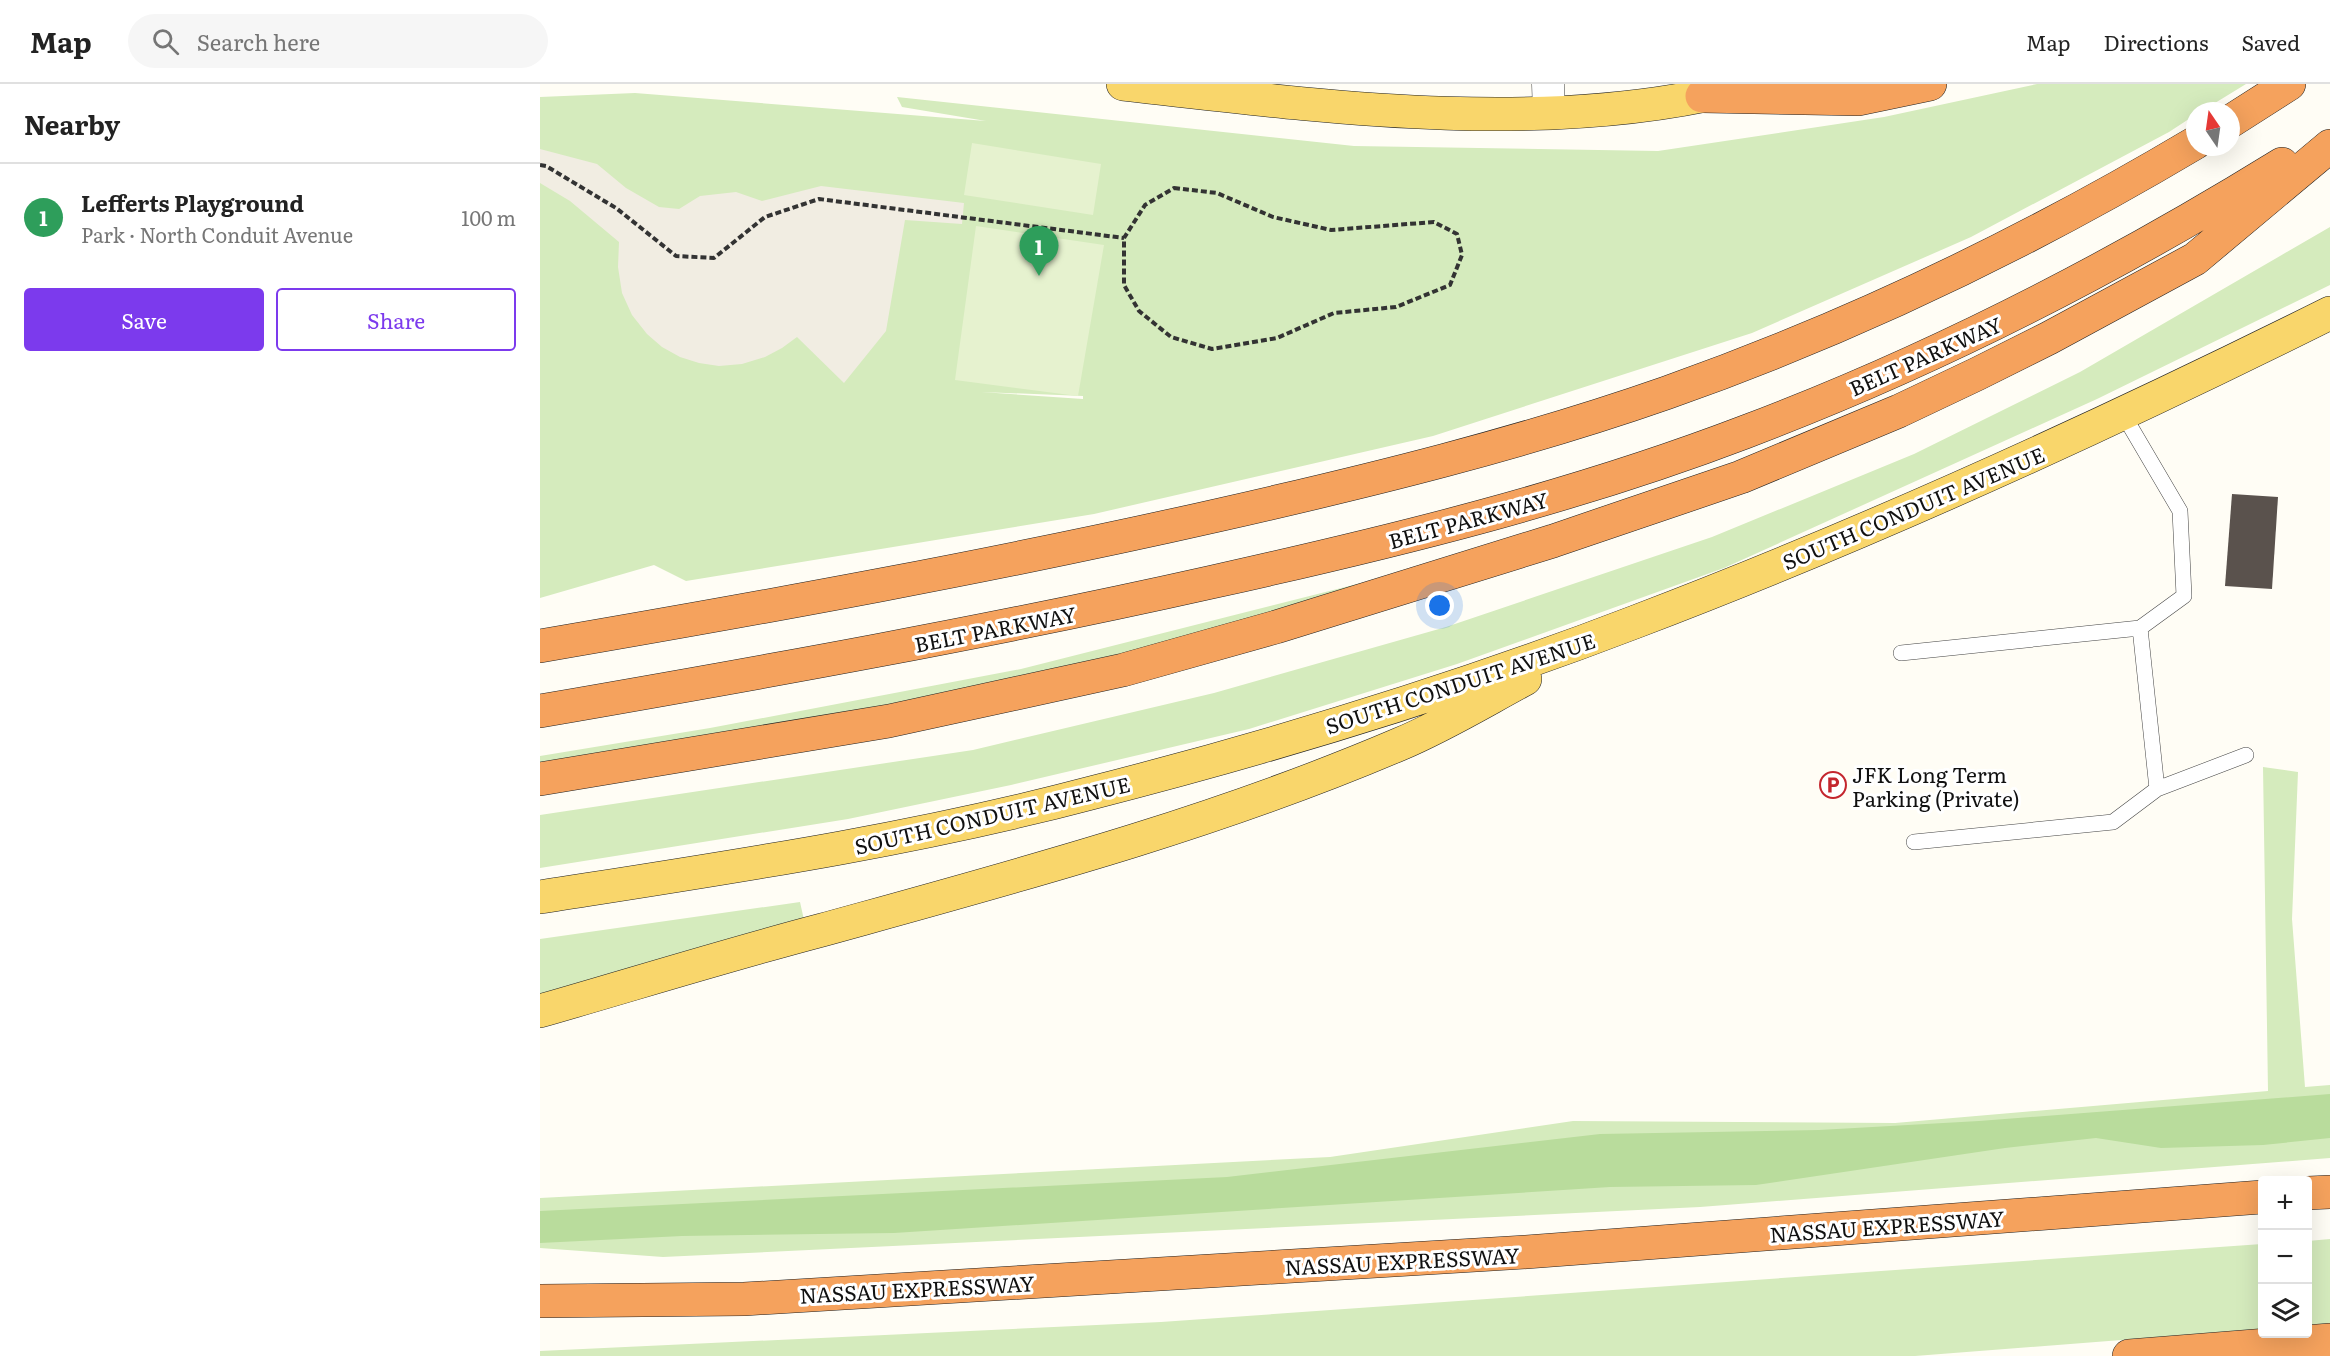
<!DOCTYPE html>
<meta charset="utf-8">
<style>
:root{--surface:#fff;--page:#f6f6f6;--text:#222;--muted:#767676;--line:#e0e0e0;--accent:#7c3aed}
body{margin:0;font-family:Literata,serif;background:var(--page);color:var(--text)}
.controls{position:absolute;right:18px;bottom:18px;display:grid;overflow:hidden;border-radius:6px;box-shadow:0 6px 24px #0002}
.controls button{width:54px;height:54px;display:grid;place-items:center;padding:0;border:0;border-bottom:2px solid var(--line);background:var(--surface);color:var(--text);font:30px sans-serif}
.compass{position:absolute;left:1646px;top:18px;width:54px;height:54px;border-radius:50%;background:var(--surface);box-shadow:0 6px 24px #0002;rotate:347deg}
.you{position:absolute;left:900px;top:522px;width:21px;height:21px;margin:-15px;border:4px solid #fff;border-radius:50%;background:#1a73e8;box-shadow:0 0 0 9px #1a73e833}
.badge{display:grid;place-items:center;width:39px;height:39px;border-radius:50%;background:var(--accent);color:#fff;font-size:20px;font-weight:700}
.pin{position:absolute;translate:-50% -50px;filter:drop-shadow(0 2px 3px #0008)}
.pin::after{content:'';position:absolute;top:32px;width:21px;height:18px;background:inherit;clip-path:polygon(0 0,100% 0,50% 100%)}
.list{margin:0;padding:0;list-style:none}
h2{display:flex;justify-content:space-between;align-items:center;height:78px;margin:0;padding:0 24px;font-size:26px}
h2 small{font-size:20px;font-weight:400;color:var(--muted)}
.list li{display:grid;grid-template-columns:39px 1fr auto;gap:18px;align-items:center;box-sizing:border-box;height:108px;padding:0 24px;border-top:2px solid var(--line)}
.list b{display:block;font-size:22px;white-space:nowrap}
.list p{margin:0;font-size:20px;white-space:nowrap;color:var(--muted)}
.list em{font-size:20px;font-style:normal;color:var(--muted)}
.actions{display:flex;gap:12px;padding:18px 24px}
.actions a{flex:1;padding:14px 0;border:2px solid var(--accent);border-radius:6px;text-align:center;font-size:21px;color:var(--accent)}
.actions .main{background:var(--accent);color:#fff}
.icon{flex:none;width:33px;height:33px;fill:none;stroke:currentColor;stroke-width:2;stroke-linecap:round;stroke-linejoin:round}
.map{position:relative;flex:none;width:1790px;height:1272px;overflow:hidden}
header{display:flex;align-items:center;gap:36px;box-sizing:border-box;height:84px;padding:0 30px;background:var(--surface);border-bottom:2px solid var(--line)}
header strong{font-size:28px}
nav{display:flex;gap:33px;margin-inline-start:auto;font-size:21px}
.search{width:420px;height:54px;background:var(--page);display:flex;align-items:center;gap:15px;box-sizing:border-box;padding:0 21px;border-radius:33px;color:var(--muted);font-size:22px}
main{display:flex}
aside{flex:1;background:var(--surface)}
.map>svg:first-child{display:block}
.green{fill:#d5ebbd;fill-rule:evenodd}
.forest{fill:#b9dc9c}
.pitch{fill:#e6f2cf}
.plaza{fill:#f1ede2}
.building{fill:#5a524d}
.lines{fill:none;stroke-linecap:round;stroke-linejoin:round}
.service-casing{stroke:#444;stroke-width:16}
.minor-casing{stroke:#444;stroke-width:33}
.primary-casing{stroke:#222;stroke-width:34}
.motorway-casing{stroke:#222;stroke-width:34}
.path{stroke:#333;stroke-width:4;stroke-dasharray:6 3;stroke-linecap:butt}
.service{stroke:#fff;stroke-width:15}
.minor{stroke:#fff;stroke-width:32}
.primary{stroke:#f9d66b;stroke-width:33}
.motorway{stroke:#f5a25d;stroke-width:33}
.labels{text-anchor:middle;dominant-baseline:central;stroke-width:6;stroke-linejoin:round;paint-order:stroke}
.street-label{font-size:21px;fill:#111;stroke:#fff}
.poi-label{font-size:21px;fill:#111;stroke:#fff;text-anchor:start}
</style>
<header>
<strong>Map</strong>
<div class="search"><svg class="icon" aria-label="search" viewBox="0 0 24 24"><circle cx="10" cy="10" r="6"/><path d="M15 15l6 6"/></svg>Search here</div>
<nav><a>Map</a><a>Directions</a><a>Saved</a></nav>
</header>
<main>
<aside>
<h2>Nearby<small></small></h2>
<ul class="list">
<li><span class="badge" style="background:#2e9e5b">1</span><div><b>Lefferts Playground</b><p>Park · North Conduit Avenue</p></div><em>100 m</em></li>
</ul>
<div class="actions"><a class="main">Save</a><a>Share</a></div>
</aside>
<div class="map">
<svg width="1790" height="1272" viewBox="0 0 1790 1272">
<rect width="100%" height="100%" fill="#fffdf5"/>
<path class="green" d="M1497 0H1706L1662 27H1655V31L1629 48 1431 153 1212 249 893 352 554 430 146 497 114 481 0 514V13L95 9 446 37 362 23 357 13 814 62 1118 67 1344 33ZM441 308 543 312V315Z
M1790 143V201L1557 315 1184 484 917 580 709 645 471 701 308 735 0 784V731L433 666 674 609 906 543 1172 453 1374 370 1540 288Z
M829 497 576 584 0 686V672L170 644 481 585Z
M1723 683 1758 688 1752 835 1765 1003 1790 1001V1074L1160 1123 123 1173 0 1164V1114L790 1073 1033 1037 1355 1039 1728 1007Z
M260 818 264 836 0 911V855Z
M1790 1155V1240L1768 1241V1157Z
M1722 1160V1245L1375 1272H0V1267L621 1238Z"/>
<path class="forest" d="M1790 1010V1054L1723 1061 1621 1064 1556 1054 1465 1064 1216 1101 1070 1103 354 1149 142 1152 0 1159V1127L687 1093 1060 1050 1279 1046 1439 1037Z"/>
<path class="pitch" d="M432 59 561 80 553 131 424 111Z
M436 142 564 161 538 312 415 296Z"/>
<path class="plaza" d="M0 65 57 80 86 104 119 123 139 125 160 112 196 108 222 117 281 102 424 119 422 140 365 136 346 247 304 299 257 253 242 264 225 273 202 280 179 282 159 279 140 273 122 263 107 250 92 231 82 209 78 183 79 158 30 117 0 99Z"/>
<path class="building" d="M1692 410 1738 413 1732 505 1685 502Z"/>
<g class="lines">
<defs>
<path id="service" d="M1600 544 1617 705
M1361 569 1600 544 1644 512 1640 427 1583 330
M1374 758 1573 738 1617 705 1706 671"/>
<path id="minor" d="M1008 0 1009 29"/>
<path id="primary" d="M583 0C777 22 997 52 1189 6
M0 813C185 784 370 757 551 709 735 662 918 606 1095 538 1332 448 1563 342 1790 229
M0 927C94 900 187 871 282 846 477 792 673 740 860 660 903 642 944 617 985 595"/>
<path id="motorway" d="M1162 12 1318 15 1390 0
M1691 37 1749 0
M0 562C227 523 454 482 679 431 829 397 980 360 1126 309 1310 244 1487 159 1655 59
M0 627C225 588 449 548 672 498 852 458 1032 414 1205 348 1393 277 1572 185 1742 80
M0 695 349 637 583 586 736 543 1013 457 1201 393 1359 327 1437 290 1509 254 1655 175 1790 62
M1768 1109 1790 1108
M0 1217 204 1215 986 1168 1722 1113
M1589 1272 1790 1256"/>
</defs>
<use href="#service" class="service-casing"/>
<use href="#minor" class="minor-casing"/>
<use href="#primary" class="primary-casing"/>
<use href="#motorway" class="motorway-casing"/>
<path class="path" d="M0 81 6 82 76 124 136 172 174 174 225 133 279 115 584 154
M634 104 677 109 733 133 791 146 894 138 917 150 922 171 910 201 856 223 794 229 737 254 672 265 631 253 599 227 584 201V154L605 121Z"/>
<use href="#service" class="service"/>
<use href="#minor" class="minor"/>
<use href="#primary" class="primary"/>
<use href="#motorway" class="motorway"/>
</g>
<defs>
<symbol id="parking-ring" viewBox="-11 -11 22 22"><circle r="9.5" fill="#fff" stroke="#c4262e" stroke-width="1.5"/><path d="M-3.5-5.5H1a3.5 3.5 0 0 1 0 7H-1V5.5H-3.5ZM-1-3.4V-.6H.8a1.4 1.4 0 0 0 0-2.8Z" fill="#c4262e"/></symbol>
</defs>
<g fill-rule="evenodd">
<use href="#parking-ring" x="1278" y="686" width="30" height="30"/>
</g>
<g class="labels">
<g class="street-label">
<text transform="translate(1385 271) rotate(-24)">BELT PARKWAY</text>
<text transform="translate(1373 423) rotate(-23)">SOUTH CONDUIT AVENUE</text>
<text transform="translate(928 435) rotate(-15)">BELT PARKWAY</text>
<text transform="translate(455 544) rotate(-11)">BELT PARKWAY</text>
<text transform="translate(920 598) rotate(-18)">SOUTH CONDUIT AVENUE</text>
<text transform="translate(452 730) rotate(-13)">SOUTH CONDUIT AVENUE</text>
<text transform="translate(1347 1141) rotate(-4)">NASSAU EXPRESSWAY</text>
<text transform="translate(862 1176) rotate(-3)">NASSAU EXPRESSWAY</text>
<text transform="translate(377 1204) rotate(-3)">NASSAU EXPRESSWAY</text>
</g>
<g class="poi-label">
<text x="1312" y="689">JFK Long Term<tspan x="1312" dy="24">Parking (Private)</tspan></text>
</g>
</g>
</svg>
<div class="controls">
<button>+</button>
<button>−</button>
<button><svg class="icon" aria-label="layers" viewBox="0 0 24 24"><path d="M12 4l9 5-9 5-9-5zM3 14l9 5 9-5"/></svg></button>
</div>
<svg class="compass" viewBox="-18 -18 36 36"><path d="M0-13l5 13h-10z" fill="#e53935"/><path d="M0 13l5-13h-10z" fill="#767676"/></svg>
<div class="you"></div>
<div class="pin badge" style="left:499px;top:192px;background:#2e9e5b">1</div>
</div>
</main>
